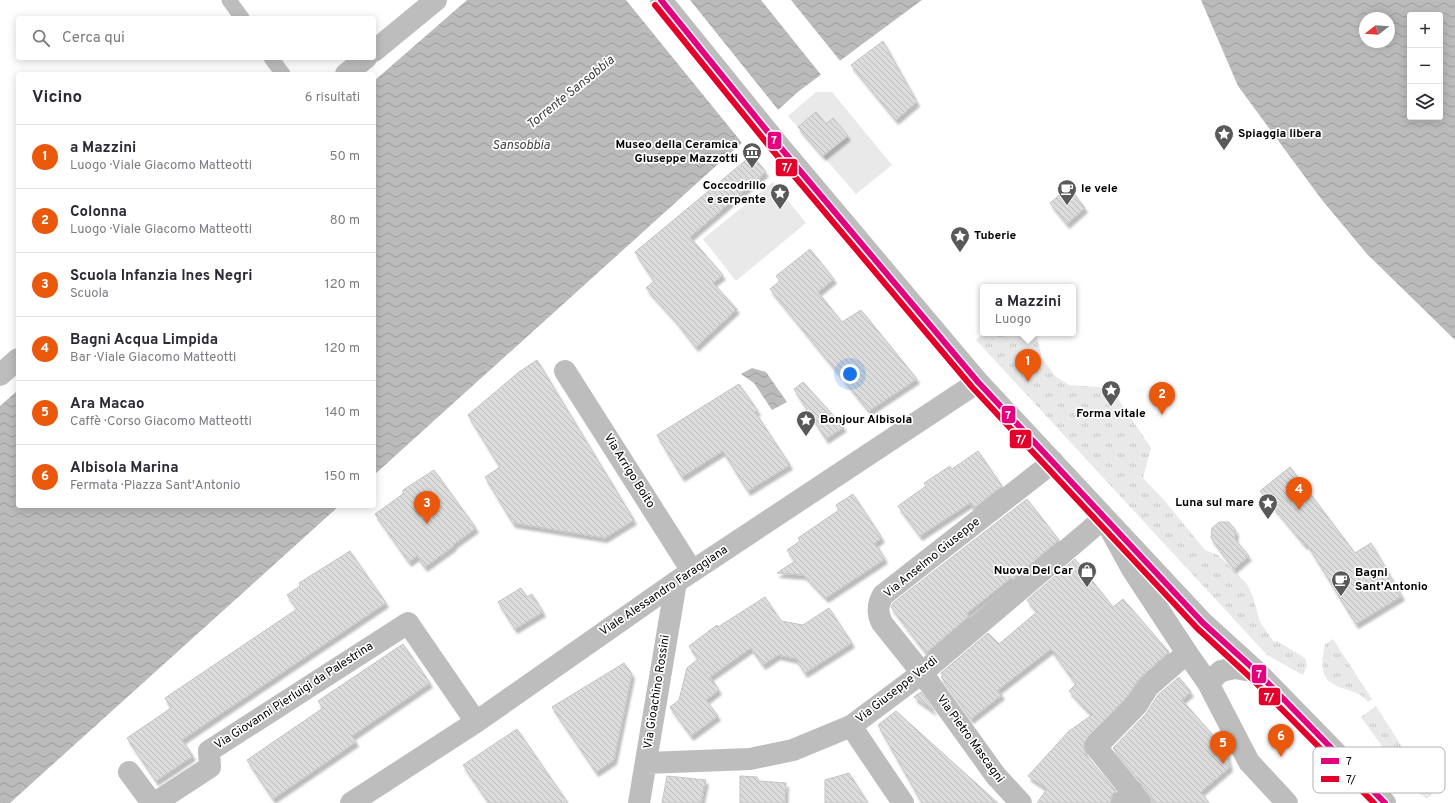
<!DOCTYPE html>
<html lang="it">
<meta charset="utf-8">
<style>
:root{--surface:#fff;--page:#f2f2f3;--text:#2b2b33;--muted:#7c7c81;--line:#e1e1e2;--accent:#ea580c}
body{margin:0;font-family:Overpass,sans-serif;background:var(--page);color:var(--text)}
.controls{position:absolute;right:12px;top:12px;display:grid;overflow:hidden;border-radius:4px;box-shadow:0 2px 10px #0003}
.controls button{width:36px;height:36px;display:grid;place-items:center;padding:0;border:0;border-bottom:1px solid var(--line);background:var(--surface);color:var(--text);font:20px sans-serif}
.compass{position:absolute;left:1359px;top:12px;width:36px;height:36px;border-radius:50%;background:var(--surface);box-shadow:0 2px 10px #0003;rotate:253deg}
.you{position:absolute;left:850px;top:374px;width:14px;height:14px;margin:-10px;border:3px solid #fff;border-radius:50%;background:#1a73e8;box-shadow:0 0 0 6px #1a73e833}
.badge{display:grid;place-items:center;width:26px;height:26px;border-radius:50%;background:var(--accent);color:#fff;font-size:13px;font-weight:700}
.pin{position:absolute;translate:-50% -33px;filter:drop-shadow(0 1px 2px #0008)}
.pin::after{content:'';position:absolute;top:21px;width:14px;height:12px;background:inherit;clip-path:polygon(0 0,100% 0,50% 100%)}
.popup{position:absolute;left:980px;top:284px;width:96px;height:52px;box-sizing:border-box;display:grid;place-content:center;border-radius:4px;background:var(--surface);filter:drop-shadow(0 1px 3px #0005);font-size:13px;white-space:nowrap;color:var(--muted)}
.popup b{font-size:15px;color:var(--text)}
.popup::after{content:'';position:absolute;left:50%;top:100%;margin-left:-8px;border:8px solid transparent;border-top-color:var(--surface)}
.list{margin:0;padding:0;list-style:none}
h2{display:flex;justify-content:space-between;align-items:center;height:52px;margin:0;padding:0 16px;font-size:17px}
h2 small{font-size:13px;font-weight:400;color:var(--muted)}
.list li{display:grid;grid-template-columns:26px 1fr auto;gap:12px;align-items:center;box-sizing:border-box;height:64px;padding:0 16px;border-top:1px solid var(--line)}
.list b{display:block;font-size:15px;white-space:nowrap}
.list p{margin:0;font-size:13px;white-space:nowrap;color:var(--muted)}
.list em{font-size:13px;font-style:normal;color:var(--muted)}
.icon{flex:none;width:22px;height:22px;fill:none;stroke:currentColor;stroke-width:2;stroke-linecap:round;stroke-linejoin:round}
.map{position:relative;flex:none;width:1455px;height:803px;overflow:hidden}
.search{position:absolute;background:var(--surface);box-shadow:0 2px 10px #0003;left:16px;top:16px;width:360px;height:44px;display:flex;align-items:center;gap:10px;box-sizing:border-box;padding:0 14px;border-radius:4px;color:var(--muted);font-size:15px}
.panel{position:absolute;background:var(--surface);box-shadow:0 2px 10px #0003;left:16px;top:72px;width:360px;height:436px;border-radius:4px}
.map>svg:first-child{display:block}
.grass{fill:url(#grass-tufts)}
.green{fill:#e9e9e9}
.water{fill:url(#water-waves);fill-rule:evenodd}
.pier{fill:#fff}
.building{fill:url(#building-back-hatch);stroke:#c4c4c4;filter:url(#shadow)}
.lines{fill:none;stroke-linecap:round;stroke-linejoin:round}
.service{stroke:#bdbdbd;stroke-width:15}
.pedestrian{stroke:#bdbdbd;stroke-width:22}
.minor{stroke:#bdbdbd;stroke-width:22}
.tertiary{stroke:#bdbdbd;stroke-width:22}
.primary{stroke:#bdbdbd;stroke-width:22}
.bus-1-casing{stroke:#fff;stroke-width:9}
.bus-2-casing{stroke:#fff;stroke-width:9}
.bus-1{stroke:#e5007d;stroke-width:6}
.bus-2{stroke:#e4002b;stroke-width:6}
.labels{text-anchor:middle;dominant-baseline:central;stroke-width:3.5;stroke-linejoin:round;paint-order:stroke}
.poi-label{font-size:12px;font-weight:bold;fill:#000;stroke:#fff;text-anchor:start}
.street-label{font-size:12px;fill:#000;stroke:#fff}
.water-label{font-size:13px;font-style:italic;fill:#3f3f3f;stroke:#fff}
.key{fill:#fff;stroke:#b2b2b2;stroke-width:1}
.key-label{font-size:11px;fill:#000}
.line-badge{stroke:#fff;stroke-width:1.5}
.badge-label{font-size:11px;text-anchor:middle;font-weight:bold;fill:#fff}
</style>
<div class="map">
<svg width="1455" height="803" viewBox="0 0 1455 803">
<defs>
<pattern id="grass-tufts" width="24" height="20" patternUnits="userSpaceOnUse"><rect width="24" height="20" fill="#e9e9e9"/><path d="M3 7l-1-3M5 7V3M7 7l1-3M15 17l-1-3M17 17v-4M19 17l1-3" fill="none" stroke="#c6c6c6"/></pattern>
<pattern id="water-waves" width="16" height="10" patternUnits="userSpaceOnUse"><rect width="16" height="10" fill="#bbb"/><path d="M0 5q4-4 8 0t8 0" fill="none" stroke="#9f9f9f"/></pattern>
<pattern id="building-back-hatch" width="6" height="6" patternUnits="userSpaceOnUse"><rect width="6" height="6" fill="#dcdcdc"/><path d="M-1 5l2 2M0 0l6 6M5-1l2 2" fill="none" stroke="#bbb"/></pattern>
<filter id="shadow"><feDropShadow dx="2.5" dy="4.5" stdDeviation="1" flood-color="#0004"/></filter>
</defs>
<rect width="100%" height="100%" fill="#fff"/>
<path class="grass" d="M984 333H1036L1042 358 1055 376 1069 385 1111 388 1151 448 1143 478 1164 500 1205 550 1218 555 1247 584 1253 597 1260 622 1274 642 1277 641 1305 658 1307 665 1303 675 1267 655 976 340Z
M1333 639 1372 699 1368 702C1357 685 1326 693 1323 669 1321 661 1324 652 1325 644Z
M1376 706 1432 794 1427 799 1402 781 1389 761 1391 759 1361 717Z"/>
<path class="green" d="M816 92H832L892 165 856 194 788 116Z
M773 182 806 223 736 281 703 239Z"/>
<path class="water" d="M467 0H922L799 91 374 475V81Z
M1201 0H1455V340L1367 254 1322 200 1238 86ZM1410 15H1440V117H1410ZM1365 18H1389V42H1365Z
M752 368 766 372 787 402 772 410 754 383 741 374Z
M18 390V506H339L10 803H0V406Z"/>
<path class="pier" d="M626 0H690L779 111 743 144Z
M761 0H791L841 62 822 76Z"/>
<path class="building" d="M883 41 917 102 896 120 851 65Z
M816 112 826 124 833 118 848 136 823 156 798 127Z
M752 155 766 172 690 237 723 275 713 283 737 309 696 347 675 320 646 288 654 281 635 252Z
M1069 187 1085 208 1067 224 1050 203Z
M810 249 834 279 818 292 842 322 861 310 917 379 869 411 770 289 780 281 776 276Z
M537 360 634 520 605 538 513 523 485 477 500 467 468 415 519 372Z
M803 382 844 427 826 439 794 389Z
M739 384 758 411 755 412 790 465 748 491 723 451 682 477 657 435Z
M978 451 1002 486 974 508 970 503 920 536 898 506 926 486 924 483 950 466 952 469Z
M1290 467 1355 553 1371 543 1402 596 1356 624 1307 544 1305 545 1260 491Z
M434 470 476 528 453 545 454 546 425 567 417 556 409 562 375 514 403 494V490Z
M853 494 882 538 875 543 885 559 826 598 804 575 777 573 795 561 787 550 800 541 798 538 839 510 836 505Z
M1027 499 1059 540 1013 579 1011 578 966 614 969 616 926 653 891 607 893 603Z
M1219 522H1229L1236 531 1235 539 1249 556 1234 569 1211 538 1212 528Z
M350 551 386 603 182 740 193 756 156 781 127 738 171 708 165 698 297 609 287 595 300 586 299 583Z
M1075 559 1113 607 1123 599 1169 652 1140 678 1127 697 1087 738 1084 743V749L1086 755 1116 791 1112 795 1110 803H1037L1047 789 1028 776 1069 731 1092 715 1069 691 1076 684 1051 649 998 690 1002 695 971 719 941 677 943 676 941 673 988 633 999 644 1037 612 1027 600Z
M521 588 527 597 532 594 543 612 515 629 498 602Z
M765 597 781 621 803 625 829 608 852 643 805 673 796 659 778 655 763 665 751 648 710 677 719 690 706 700 718 716 691 736 670 707 679 700 687 668 698 659 689 646 717 625 718 627Z
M403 644 430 683 352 736 356 742 273 799 247 760 323 708 318 701Z
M624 663 632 674 614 760 596 772 552 707Z
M1179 677 1191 692 1182 700 1226 750 1230 767 1201 792 1209 803H1153L1151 795 1113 748 1146 714 1158 695Z
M921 692 934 711 914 697Z
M896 711 998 803H922L878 725Z
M517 729 557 787 568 803H489L463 765Z
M849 773 868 803H825V780Z
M667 776 706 780 701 803H662Z
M740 776 757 777 759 781 786 783 785 803H740Z"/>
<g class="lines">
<path class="service" d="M229 0 242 18
M271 58 283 74"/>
<path class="pedestrian" d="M1141 803 1096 747 1137 705 1148 687 1187 653"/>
<path class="minor" d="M374 51 436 0
M346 74 366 58
M565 371 692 571
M0 375 18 359
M1208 683 1221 671 1235 668 1257 672
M851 726 903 803
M646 763 750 759 793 750 851 726 922 673 1104 518 1132 569 1187 653 1208 683 1249 762 1287 803
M129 772 152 803
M155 803 210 767 209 751 408 623 476 722
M639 803 676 582
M1021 803 996 776 922 673 882 623C877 613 877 605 883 595L1053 462
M1122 803 1132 791"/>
<path class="tertiary" d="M351 803 476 722 676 582 978 382"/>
<path class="primary" d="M661 0 780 147 978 382 1203 623 1257 672 1385 803"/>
<defs>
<path id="bus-1" d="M661 0 780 147 978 382 1203 623 1257 672 1385 803"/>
<path id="bus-2" d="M655 5 774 152 972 387 1197 628 1251 678 1374 803"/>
</defs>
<use href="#bus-1" class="bus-1-casing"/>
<use href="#bus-2" class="bus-2-casing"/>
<use href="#bus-1" class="bus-1"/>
<use href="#bus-2" class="bus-2"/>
</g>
<defs>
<symbol id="sight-pin" viewBox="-11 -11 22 30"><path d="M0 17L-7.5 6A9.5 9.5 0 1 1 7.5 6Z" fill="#595959" stroke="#fff"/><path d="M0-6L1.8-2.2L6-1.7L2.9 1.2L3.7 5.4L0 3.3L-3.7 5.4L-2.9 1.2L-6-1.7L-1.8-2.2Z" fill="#fff"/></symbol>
<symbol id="museum-pin" viewBox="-11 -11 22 30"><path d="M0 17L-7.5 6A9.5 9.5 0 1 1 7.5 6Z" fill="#595959" stroke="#fff"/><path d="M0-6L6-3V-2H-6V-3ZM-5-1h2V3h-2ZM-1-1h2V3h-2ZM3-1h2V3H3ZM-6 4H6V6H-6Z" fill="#fff"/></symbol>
<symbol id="cafe-pin" viewBox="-11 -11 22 30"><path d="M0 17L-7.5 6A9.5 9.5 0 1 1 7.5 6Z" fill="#595959" stroke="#fff"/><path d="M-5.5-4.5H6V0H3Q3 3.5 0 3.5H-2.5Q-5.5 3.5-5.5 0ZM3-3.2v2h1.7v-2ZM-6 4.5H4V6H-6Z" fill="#fff"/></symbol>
<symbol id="shop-pin" viewBox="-11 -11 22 30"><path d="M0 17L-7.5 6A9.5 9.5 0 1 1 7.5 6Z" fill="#595959" stroke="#fff"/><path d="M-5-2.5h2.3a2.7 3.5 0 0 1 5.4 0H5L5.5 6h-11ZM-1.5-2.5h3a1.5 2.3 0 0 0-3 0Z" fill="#fff"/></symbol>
</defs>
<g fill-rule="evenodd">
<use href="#sight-pin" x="1213" y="123" width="22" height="30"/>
<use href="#museum-pin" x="741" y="141" width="22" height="30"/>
<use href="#cafe-pin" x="1056" y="178" width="22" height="30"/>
<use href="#sight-pin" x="769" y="182" width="22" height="30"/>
<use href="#sight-pin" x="949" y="225" width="22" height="30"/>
<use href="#sight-pin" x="1100" y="379" width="22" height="30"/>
<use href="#sight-pin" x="795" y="409" width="22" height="30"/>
<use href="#sight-pin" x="1257" y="492" width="22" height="30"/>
<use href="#shop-pin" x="1076" y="560" width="22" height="30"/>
<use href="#cafe-pin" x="1330" y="569" width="22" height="30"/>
</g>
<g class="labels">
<g class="poi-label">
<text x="1238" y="134">Spiaggia libera</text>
<text x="738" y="145" text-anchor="end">Museo della Ceramica<tspan x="738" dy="14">Giuseppe Mazzotti</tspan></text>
<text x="766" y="186" text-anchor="end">Coccodrillo<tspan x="766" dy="14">e serpente</tspan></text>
<text x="1081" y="189">le vele</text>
<text x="974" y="236">Tuberie</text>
<text x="1111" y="414" text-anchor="middle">Forma vitale</text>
<text x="820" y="420">Bonjour Albisola</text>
<text x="1254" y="503" text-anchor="end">Luna sul mare</text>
<text x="1073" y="571" text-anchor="end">Nuova Del Car</text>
<text x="1355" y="573">Bagni<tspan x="1355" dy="14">Sant'Antonio</tspan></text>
</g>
<g class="street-label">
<text transform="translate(629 471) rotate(58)">Via Arrigo Boito</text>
<text transform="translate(932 558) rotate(-39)">Via Anselmo Giuseppe</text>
<text transform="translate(664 591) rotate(-34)">Viale Alessandro Faraggiana</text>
<text transform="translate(897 690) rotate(-38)">Via Giuseppe Verdi</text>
<text transform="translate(657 692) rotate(-81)">Via Gioachino Rossini</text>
<text transform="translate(294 696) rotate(-33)">Via Giovanni Pierluigi da Palestrina</text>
<text transform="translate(970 739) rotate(54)">Via Pietro Mascagni</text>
</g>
<g class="water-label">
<text transform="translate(571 93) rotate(-39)">Torrente Sansobbia</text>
<text x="521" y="146">Sansobbia</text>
</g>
</g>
<rect x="1313" y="747" width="132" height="46" rx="6" class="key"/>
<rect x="1321" y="758" width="18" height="6" fill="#e5007d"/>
<rect x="1321" y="776" width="18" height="6" fill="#e4002b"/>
<g class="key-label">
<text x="1346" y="765">7</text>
<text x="1346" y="783">7/</text>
</g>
<g class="line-badge">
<rect x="767" y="131" width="15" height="19" rx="4" fill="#e5007d"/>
<rect x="775" y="158" width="23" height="19" rx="4" fill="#e4002b"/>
<rect x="1001" y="405" width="15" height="19" rx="4" fill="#e5007d"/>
<rect x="1009" y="429" width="23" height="20" rx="4" fill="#e4002b"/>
<rect x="1251" y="664" width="16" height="20" rx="4" fill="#e5007d"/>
<rect x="1258" y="687" width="23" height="19" rx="4" fill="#e4002b"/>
</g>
<g class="badge-label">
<text x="774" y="144">7</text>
<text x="787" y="171">7/</text>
<text x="1008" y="419">7</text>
<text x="1021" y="443">7/</text>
<text x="1259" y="678">7</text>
<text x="1269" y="701">7/</text>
</g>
</svg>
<div class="controls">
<button>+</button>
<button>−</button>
<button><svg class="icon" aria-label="layers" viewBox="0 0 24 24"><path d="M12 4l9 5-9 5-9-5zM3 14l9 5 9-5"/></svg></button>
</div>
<svg class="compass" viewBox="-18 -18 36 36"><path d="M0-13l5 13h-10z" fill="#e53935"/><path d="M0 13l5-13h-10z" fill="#7c7c81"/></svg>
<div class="you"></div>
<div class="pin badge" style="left:1028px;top:382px">1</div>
<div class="popup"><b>a Mazzini</b>Luogo</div>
<div class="pin badge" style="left:1162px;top:415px">2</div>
<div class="pin badge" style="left:427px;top:524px">3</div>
<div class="pin badge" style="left:1299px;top:510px">4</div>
<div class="pin badge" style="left:1223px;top:764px">5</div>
<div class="pin badge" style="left:1281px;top:757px">6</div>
<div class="search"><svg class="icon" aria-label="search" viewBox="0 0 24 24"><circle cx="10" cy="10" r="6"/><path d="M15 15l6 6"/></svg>Cerca qui</div>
<section class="panel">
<h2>Vicino<small>6 risultati</small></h2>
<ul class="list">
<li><span class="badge">1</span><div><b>a Mazzini</b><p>Luogo · Viale Giacomo Matteotti</p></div><em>50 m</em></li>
<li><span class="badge">2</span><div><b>Colonna</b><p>Luogo · Viale Giacomo Matteotti</p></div><em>80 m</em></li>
<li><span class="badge">3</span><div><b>Scuola Infanzia Ines Negri</b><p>Scuola</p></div><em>120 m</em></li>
<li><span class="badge">4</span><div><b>Bagni Acqua Limpida</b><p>Bar · Viale Giacomo Matteotti</p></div><em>120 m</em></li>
<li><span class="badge">5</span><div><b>Ara Macao</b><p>Caffè · Corso Giacomo Matteotti</p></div><em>140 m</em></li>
<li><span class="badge">6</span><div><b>Albisola Marina</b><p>Fermata · Piazza Sant'Antonio</p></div><em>150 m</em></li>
</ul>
</section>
</div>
